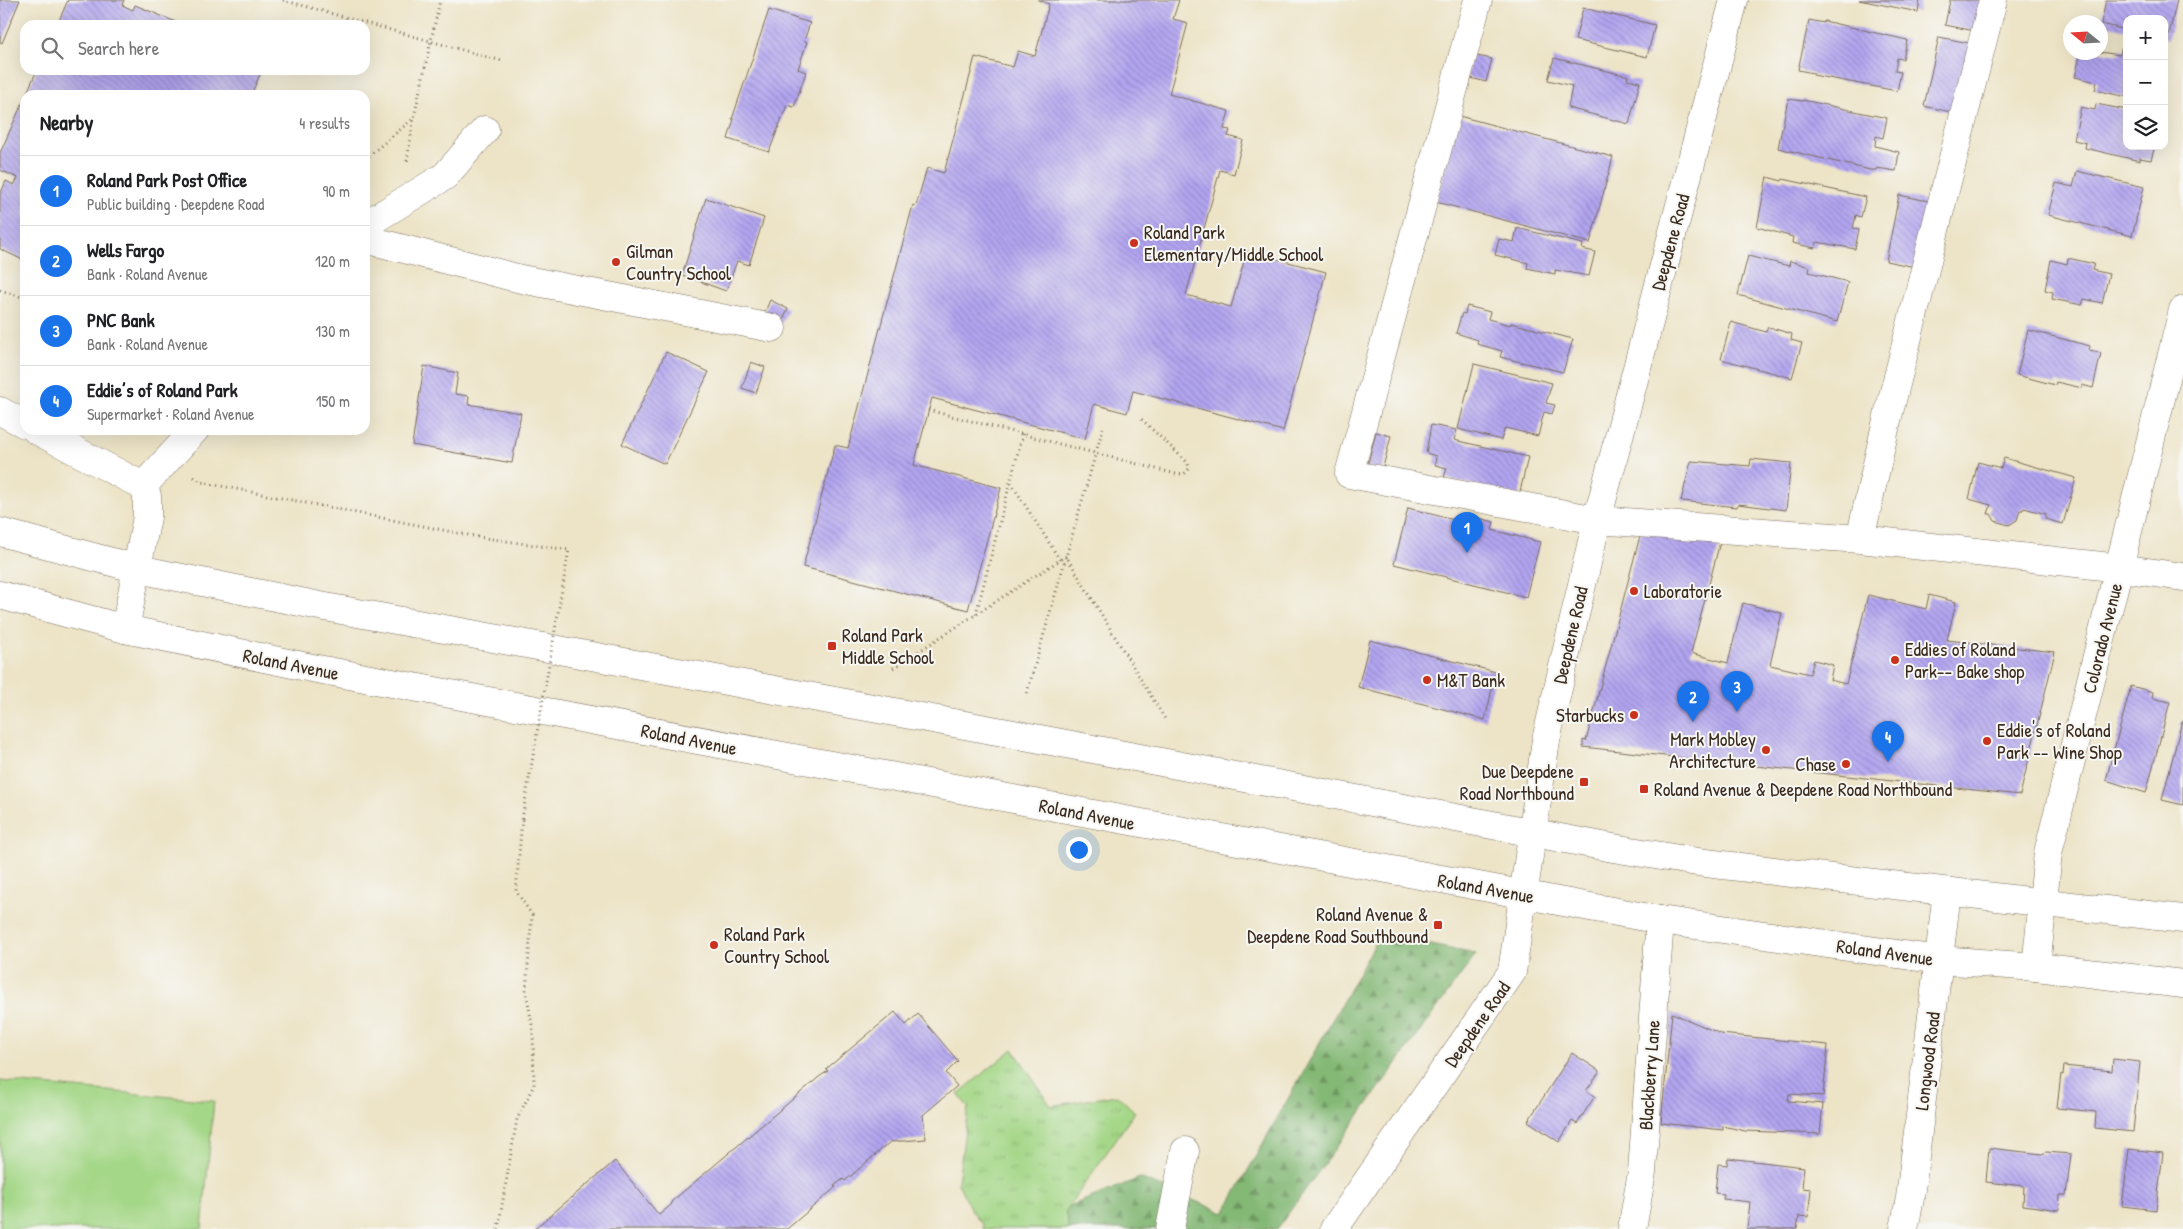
<!DOCTYPE html>
<meta charset="utf-8">
<style>
:root{--surface:#fff;--page:#f2f2f2;--text:#202124;--muted:#757577;--line:#e0e0e0;--accent:#1a73e8}
body{margin:0;font-family:"Patrick Hand",sans-serif;background:var(--page);color:var(--text)}
.controls{position:absolute;right:15px;top:15px;display:grid;overflow:hidden;border-radius:10px;box-shadow:0 5px 20px #0002}
.controls button{width:45px;height:45px;display:grid;place-items:center;padding:0;border:0;border-bottom:1px solid var(--line);background:var(--surface);color:var(--text);font:25px sans-serif}
.compass{position:absolute;left:2063px;top:15px;width:45px;height:45px;border-radius:50%;background:var(--surface);box-shadow:0 5px 20px #0002;rotate:288deg}
.you{position:absolute;left:1078px;top:849px;width:18px;height:18px;margin:-12px;border:4px solid #fff;border-radius:50%;background:#1a73e8;box-shadow:0 0 0 8px #1a73e833}
.badge{display:grid;place-items:center;width:32px;height:32px;border-radius:50%;background:var(--accent);color:#fff;font-size:16px;font-weight:700}
.pin{position:absolute;translate:-50% -41px;filter:drop-shadow(0 1px 2px #0008)}
.pin::after{content:'';position:absolute;top:26px;width:18px;height:15px;background:inherit;clip-path:polygon(0 0,100% 0,50% 100%)}
.list{margin:0;padding:0;list-style:none}
h2{display:flex;justify-content:space-between;align-items:center;height:65px;margin:0;padding:0 20px;font-size:21px}
h2 small{font-size:16px;font-weight:400;color:var(--muted)}
.list li{display:grid;grid-template-columns:32px 1fr auto;gap:15px;align-items:center;box-sizing:border-box;height:70px;padding:0 20px;border-top:1px solid var(--line)}
.list b{display:block;font-size:19px;white-space:nowrap}
.list p{margin:0;font-size:16px;white-space:nowrap;color:var(--muted)}
.list em{font-size:16px;font-style:normal;color:var(--muted)}
.icon{flex:none;width:28px;height:28px;fill:none;stroke:currentColor;stroke-width:2;stroke-linecap:round;stroke-linejoin:round}
.map{position:relative;flex:none;width:2183px;height:1229px;overflow:hidden}
.search{position:absolute;background:var(--surface);box-shadow:0 5px 20px #0002;left:20px;top:20px;width:350px;height:55px;display:flex;align-items:center;gap:12px;box-sizing:border-box;padding:0 18px;border-radius:15px;color:var(--muted);font-size:19px}
.panel{position:absolute;background:var(--surface);box-shadow:0 5px 20px #0002;left:20px;top:90px;width:350px;height:345px;border-radius:15px}
.map>svg:first-child{display:block}
.green{fill:#a4d787;stroke:#708052}
.forest{fill:url(#forest-firs);stroke:#5f7149}
.park{fill:url(#park-tufts);stroke:#708052}
.building{fill:url(#building-back-hatch)}
.lines{fill:none;stroke-linecap:round;stroke-linejoin:round}
.minor-casing{stroke:#796b59;stroke-width:29}
.major-casing{stroke:#796b59;stroke-width:29}
.path{stroke:#796b59;stroke-width:3;stroke-dasharray:1 4;stroke-linecap:butt}
.minor{stroke:#fff;stroke-width:28}
.major{stroke:#fff;stroke-width:28}
.path-bridge{stroke:#796b59;stroke-width:3;stroke-dasharray:1 4;stroke-linecap:butt}
.poi-dot{fill:#c8321e;stroke:#f6f6f2;stroke-width:2}
.labels{text-anchor:middle;dominant-baseline:central;stroke-width:4;stroke-linejoin:round;paint-order:stroke}
.poi-label{font-size:19px;fill:#3b2a1e;stroke:#f6f6f2;text-anchor:start}
.street-label{font-size:19px;fill:#3b2a1e;stroke:#f6f6f2}
</style>
<div class="map">
<svg width="2183" height="1229" viewBox="0 0 2183 1229">
<defs>
<pattern id="forest-firs" width="22" height="20" patternUnits="userSpaceOnUse" patternTransform="scale(1.25)"><rect width="22" height="20" fill="#83b874"/><path d="M5 1l3.5 6h-7zM16 11l3.5 6h-7z" fill="#6c965f"/></pattern>
<pattern id="park-tufts" width="24" height="20" patternUnits="userSpaceOnUse" patternTransform="scale(1.25)"><rect width="24" height="20" fill="#a4d787"/><path d="M3 7l-1-3M5 7V3M7 7l1-3M15 17l-1-3M17 17v-4M19 17l1-3" fill="none" stroke="#8eb974"/></pattern>
<pattern id="building-back-hatch" width="6" height="6" patternUnits="userSpaceOnUse" patternTransform="scale(1.25)"><rect width="6" height="6" fill="#b2a5f1"/><path d="M-1 5l2 2M0 0l6 6M5-1l2 2" fill="none" stroke="#9287c3"/></pattern>
</defs>
<rect width="100%" height="100%" fill="#f6f6f2"/>
<filter id="ink" filterUnits="userSpaceOnUse"><feTurbulence type="fractalNoise" baseFrequency=".02" numOctaves="2"/><feDisplacementMap in="SourceGraphic" scale="10" xChannelSelector="R" yChannelSelector="G"/><feConvolveMatrix kernelMatrix="1 2 1 2 8 2 1 2 1" color-interpolation-filters="sRGB"/></filter>
<filter id="wash" filterUnits="userSpaceOnUse"><feTurbulence type="fractalNoise" baseFrequency=".0096" numOctaves="4" result="noise"/><feDisplacementMap in="SourceGraphic" scale="20" xChannelSelector="R" yChannelSelector="G"/><feGaussianBlur stdDeviation="1.12" result="paint"/><feColorMatrix in="noise" values="0 0 0 0 0 0 0 0 0 0 0 0 0 0 0 0 0 1.4 0 .05"/><feComposite in="paint" operator="in"/></filter>
<g filter="url(#wash)">
<rect width="100%" height="100%" fill="#ede4c7"/>
<path class="green" d="M0 1081 214 1101 202 1229H0Z"/>
<path class="forest" d="M1380 935 1476 954 1277 1229H1028L1032 1221 1140 1178 1224 1213Z"/>
<path class="park" d="M1013 1049 1051 1106 1117 1095 1135 1112 1065 1212 1069 1229H983V1226L970 1208 958 1183 968 1107 958 1094Z"/>
<g id="blocks">
<path class="building" d="M0 0H20L2 43 0 42Z
M68 0H124L122 5 133 10 135 5 183 25H57Z
M1038 0H1179L1173 19 1188 23 1169 94 1229 111 1224 129 1230 130 1228 136 1243 140 1234 174 1220 170 1186 295 1231 307 1247 251 1326 272 1283 431 1133 391 1127 413 1094 404 1085 439 932 398 914 465 1001 488 968 610 803 567 835 445 848 448 913 205 916 206 927 168 944 173 975 57 1013 67 1018 51 1035 56 1049 4Z
M1859 0H1920L1918 12Z
M1950 0H1987L1980 32 1945 25Z
M2106 0H2177L2168 39 2164 38V19H2127V30L2101 24Z
M1583 8 1655 25 1647 57 1575 40Z
M769 10 810 23 804 41 807 42 798 69 806 72 794 107 787 105 769 152 728 139 734 119H732Z
M1809 20 1824 23V21L1907 40 1903 59 1897 58 1895 71 1901 72 1897 91 1813 75V73L1798 70Z
M1939 37 1974 44 1959 114 1924 106Z
M2121 49 2127 50V97L2095 90 2097 82 2075 77 2081 52H2100L2120 55Z
M1472 55 1492 59 1486 82 1467 77Z
M1554 58 1628 76 1627 79 1640 82 1629 124 1568 108 1572 86 1548 80Z
M37 70H262L251 95H26Z
M25 97V261L0 249V195L6 181 14 185 18 178 0 170V153Z
M1788 99 1803 101V100L1887 118 1883 138 1876 136 1875 146 1899 152 1896 171 1877 168 1876 170H1870L1778 148Z
M2096 104 2127 110V146H2155L2151 160 2140 158V161L2085 148 2086 143 2074 140 2081 107 2095 110Z
M1459 116 1613 157 1590 243 1436 202Z
M2077 171 2144 187 2132 236 2048 215 2056 183 2073 187Z
M1767 177 1782 181 1783 179 1866 197 1861 217 1856 215 1853 228 1859 229 1855 249 1817 242 1815 248 1792 243 1793 237 1757 227Z
M1899 195 1933 202 1920 268 1886 261Z
M706 198 764 218 749 265 737 261 726 291 682 275Z
M1517 228 1583 244 1582 249 1595 252 1589 276 1555 270V274L1527 268 1528 263 1495 255 1499 239 1514 242Z
M1748 256 1789 266 1790 261 1810 267 1809 272 1848 282 1837 322 1738 295Z
M2068 258 2094 264 2092 270 2109 274 2102 303 2084 299 2082 305 2052 299 2053 292 2045 290 2051 260 2067 264Z
M770 300 788 309 782 323 764 314Z
M1467 306 1490 312 1488 319 1510 325 1511 323 1573 339 1563 372 1500 357 1502 351 1477 344 1478 340 1456 333 1462 313 1465 314Z
M1731 322 1766 332 1768 327 1792 334 1791 340 1802 343 1792 378 1721 359Z
M2028 330 2090 346 2089 351 2101 353 2093 388 2082 385V388L2056 382 2055 385 2017 375Z
M666 352 709 372 665 464 622 444Z
M751 362 765 367 756 393 742 388Z
M1474 364 1552 383 1546 403 1555 405 1552 414 1544 412 1538 436 1505 428 1501 440 1458 429Z
M424 366 458 373 455 394 469 396 468 404 521 413 512 463 412 445Z
M1431 425 1457 430 1454 440 1528 457 1519 496 1444 478 1447 468 1435 465 1436 456 1426 453Z
M1376 432 1391 436 1382 471 1367 467Z
M2004 458 2076 478 2063 524 2045 519 2046 514 2024 508 2023 510H2020L2017 520 2009 525 1995 521 1991 514H1988L1991 505 1969 499 1978 462 2001 468Z
M1751 459 1791 463 1786 510 1738 504 1737 507 1681 501 1691 461 1750 466Z
M1408 508 1466 523 1468 515 1494 522 1492 530 1540 542 1526 597 1394 564Z
M1641 532 1720 542 1691 653 1728 663 1743 603 1782 613 1770 665 1810 674 1814 660 1833 665 1830 680 1846 684 1868 595 1926 609 1929 595 1956 602 1947 640 2055 652 2020 795 1583 747V740L1586 741Z
M1370 640 1496 672 1485 720 1358 687Z
M2131 686 2153 692 2152 698 2170 702 2146 793 2106 780Z
M2182 721H2183V805L2162 800Z
M895 1012 906 1025 918 1014 958 1061 946 1073 957 1086 923 1115 926 1139 890 1142 845 1181 843 1179 834 1186 836 1187 787 1229H534L615 1161 659 1215 672 1204 671 1202 819 1077 828 1071 826 1069Z
M1672 1013 1721 1034 1828 1045 1823 1096 1789 1094 1788 1101 1823 1104 1820 1134 1745 1131 1723 1126V1130L1661 1123Z
M1572 1053 1600 1071 1586 1091 1595 1096 1577 1124 1572 1121 1559 1142 1528 1121Z
M2113 1059 2140 1062 2133 1132 2095 1128 2096 1112 2057 1108 2061 1074 2063 1075 2064 1066 2112 1071Z
M1989 1148 2042 1154 2046 1152 2071 1154 2066 1195H2060L2059 1210 2023 1205 2024 1186 1986 1182Z
M2129 1149 2163 1153 2156 1210 2122 1206Z
M1728 1158 1804 1167 1802 1188 1811 1189 1808 1217 1799 1216 1797 1229H1747L1750 1202 1723 1199 1724 1194 1715 1193 1718 1164 1727 1165Z"/>
</g>
</g>
<g filter="url(#ink)">
<use href="#blocks" fill-opacity="0" stroke="#796b59" stroke-width="1"/>
<g class="lines">
<defs>
<path id="minor" d="M1478 0 1349 474 1597 520 1860 539 2120 568 2183 577
M365 225 445 176 485 130
M365 239 521 279 772 328
M0 411 25 424
M36 430 143 486 147 496V517L125 629
M143 486 195 430
M1860 539 1887 420 1993 0
M2036 967 2048 853 2183 310
M1170 1229 1185 1151
M1334 1229 1512 972 1546 740 1597 520 1734 0
M1632 1229 1642 1172 1660 920
M1904 1229 1910 1198 1947 892"/>
<path id="major" d="M0 532 138 569 320 606 1019 735 1613 848 1697 862 2183 919
M0 595 125 629 312 668 1660 920 1939 960 2036 967 2183 984"/>
</defs>
<use href="#minor" class="minor-casing"/>
<use href="#major" class="major-casing"/>
<path class="path" d="M283 0 502 61
M365 159 414 118
M407 161 414 117 440 0
M0 290 25 298
M928 410 1176 474H1184L1189 469 1188 463 1139 417
M194 477 201 482 478 537 569 550
M1011 483 1060 560
M976 614 1023 433
M893 668 1066 556 1165 719
M1027 693 1103 428
M498 1229 517 1119 534 1085 533 1030 526 991 532 915 516 891 522 819"/>
<use href="#minor" class="minor"/>
<use href="#major" class="major"/>
<path class="path-bridge" d="M522 819 569 550"/>
</g>
</g>
<g class="poi-dot">
<circle cx="1134" cy="243" r="5"/>
<circle cx="616" cy="262" r="5"/>
<circle cx="1634" cy="591" r="5"/>
<rect x="827" y="641" width="10" height="10" rx="2.5"/>
<circle cx="1895" cy="660" r="5"/>
<circle cx="1427" cy="680" r="5"/>
<circle cx="1634" cy="715" r="5"/>
<circle cx="1987" cy="741" r="5"/>
<circle cx="1766" cy="750" r="5"/>
<circle cx="1846" cy="764" r="5"/>
<rect x="1579" y="777" width="10" height="10" rx="2.5"/>
<rect x="1639" y="784" width="10" height="10" rx="2.5"/>
<rect x="1433" y="920" width="10" height="10" rx="2.5"/>
<circle cx="714" cy="945" r="5"/>
</g>
<g class="labels">
<g class="poi-label">
<text x="1144" y="232">Roland Park<tspan x="1144" dy="22">Elementary/Middle School</tspan></text>
<text x="626" y="251">Gilman<tspan x="626" dy="22">Country School</tspan></text>
<text x="1644" y="591">Laboratorie</text>
<text x="842" y="635">Roland Park<tspan x="842" dy="22">Middle School</tspan></text>
<text x="1905" y="649">Eddies of Roland<tspan x="1905" dy="22">Park-- Bake shop</tspan></text>
<text x="1437" y="680">M&amp;T Bank</text>
<text x="1624" y="715" text-anchor="end">Starbucks</text>
<text x="1997" y="730">Eddie's of Roland<tspan x="1997" dy="22">Park -- Wine Shop</tspan></text>
<text x="1756" y="739" text-anchor="end">Mark Mobley<tspan x="1756" dy="22">Architecture</tspan></text>
<text x="1836" y="764" text-anchor="end">Chase</text>
<text x="1574" y="771" text-anchor="end">Due Deepdene<tspan x="1574" dy="22">Road Northbound</tspan></text>
<text x="1654" y="789">Roland Avenue &amp; Deepdene Road Northbound</text>
<text x="1428" y="914" text-anchor="end">Roland Avenue &amp;<tspan x="1428" dy="22">Deepdene Road Southbound</tspan></text>
<text x="724" y="934">Roland Park<tspan x="724" dy="22">Country School</tspan></text>
</g>
<g class="street-label">
<text transform="translate(1670 242) rotate(-75)">Deepdene Road</text>
<text transform="translate(1570 635) rotate(-77)">Deepdene Road</text>
<text transform="translate(2102 638) rotate(-76)">Colorado Avenue</text>
<text transform="translate(291 664) rotate(11)">Roland Avenue</text>
<text transform="translate(689 739) rotate(11)">Roland Avenue</text>
<text transform="translate(1087 814) rotate(11)">Roland Avenue</text>
<text transform="translate(1486 888) rotate(10)">Roland Avenue</text>
<text transform="translate(1885 952) rotate(8)">Roland Avenue</text>
<text transform="translate(1477 1024) rotate(-55)">Deepdene Road</text>
<text transform="translate(1927 1061) rotate(-83)">Longwood Road</text>
<text transform="translate(1649 1075) rotate(-86)">Blackberry Lane</text>
</g>
</g>
</svg>
<div class="controls">
<button>+</button>
<button>−</button>
<button><svg class="icon" aria-label="layers" viewBox="0 0 24 24"><path d="M12 4l9 5-9 5-9-5zM3 14l9 5 9-5"/></svg></button>
</div>
<svg class="compass" viewBox="-18 -18 36 36"><path d="M0-13l5 13h-10z" fill="#e53935"/><path d="M0 13l5-13h-10z" fill="#757577"/></svg>
<div class="you"></div>
<div class="pin badge" style="left:1467px;top:553px">1</div>
<div class="pin badge" style="left:1693px;top:722px">2</div>
<div class="pin badge" style="left:1737px;top:712px">3</div>
<div class="pin badge" style="left:1888px;top:762px">4</div>
<div class="search"><svg class="icon" aria-label="search" viewBox="0 0 24 24"><circle cx="10" cy="10" r="6"/><path d="M15 15l6 6"/></svg>Search here</div>
<section class="panel">
<h2>Nearby<small>4 results</small></h2>
<ul class="list">
<li><span class="badge">1</span><div><b>Roland Park Post Office</b><p>Public building · Deepdene Road</p></div><em>90 m</em></li>
<li><span class="badge">2</span><div><b>Wells Fargo</b><p>Bank · Roland Avenue</p></div><em>120 m</em></li>
<li><span class="badge">3</span><div><b>PNC Bank</b><p>Bank · Roland Avenue</p></div><em>130 m</em></li>
<li><span class="badge">4</span><div><b>Eddie’s of Roland Park</b><p>Supermarket · Roland Avenue</p></div><em>150 m</em></li>
</ul>
</section>
</div>
